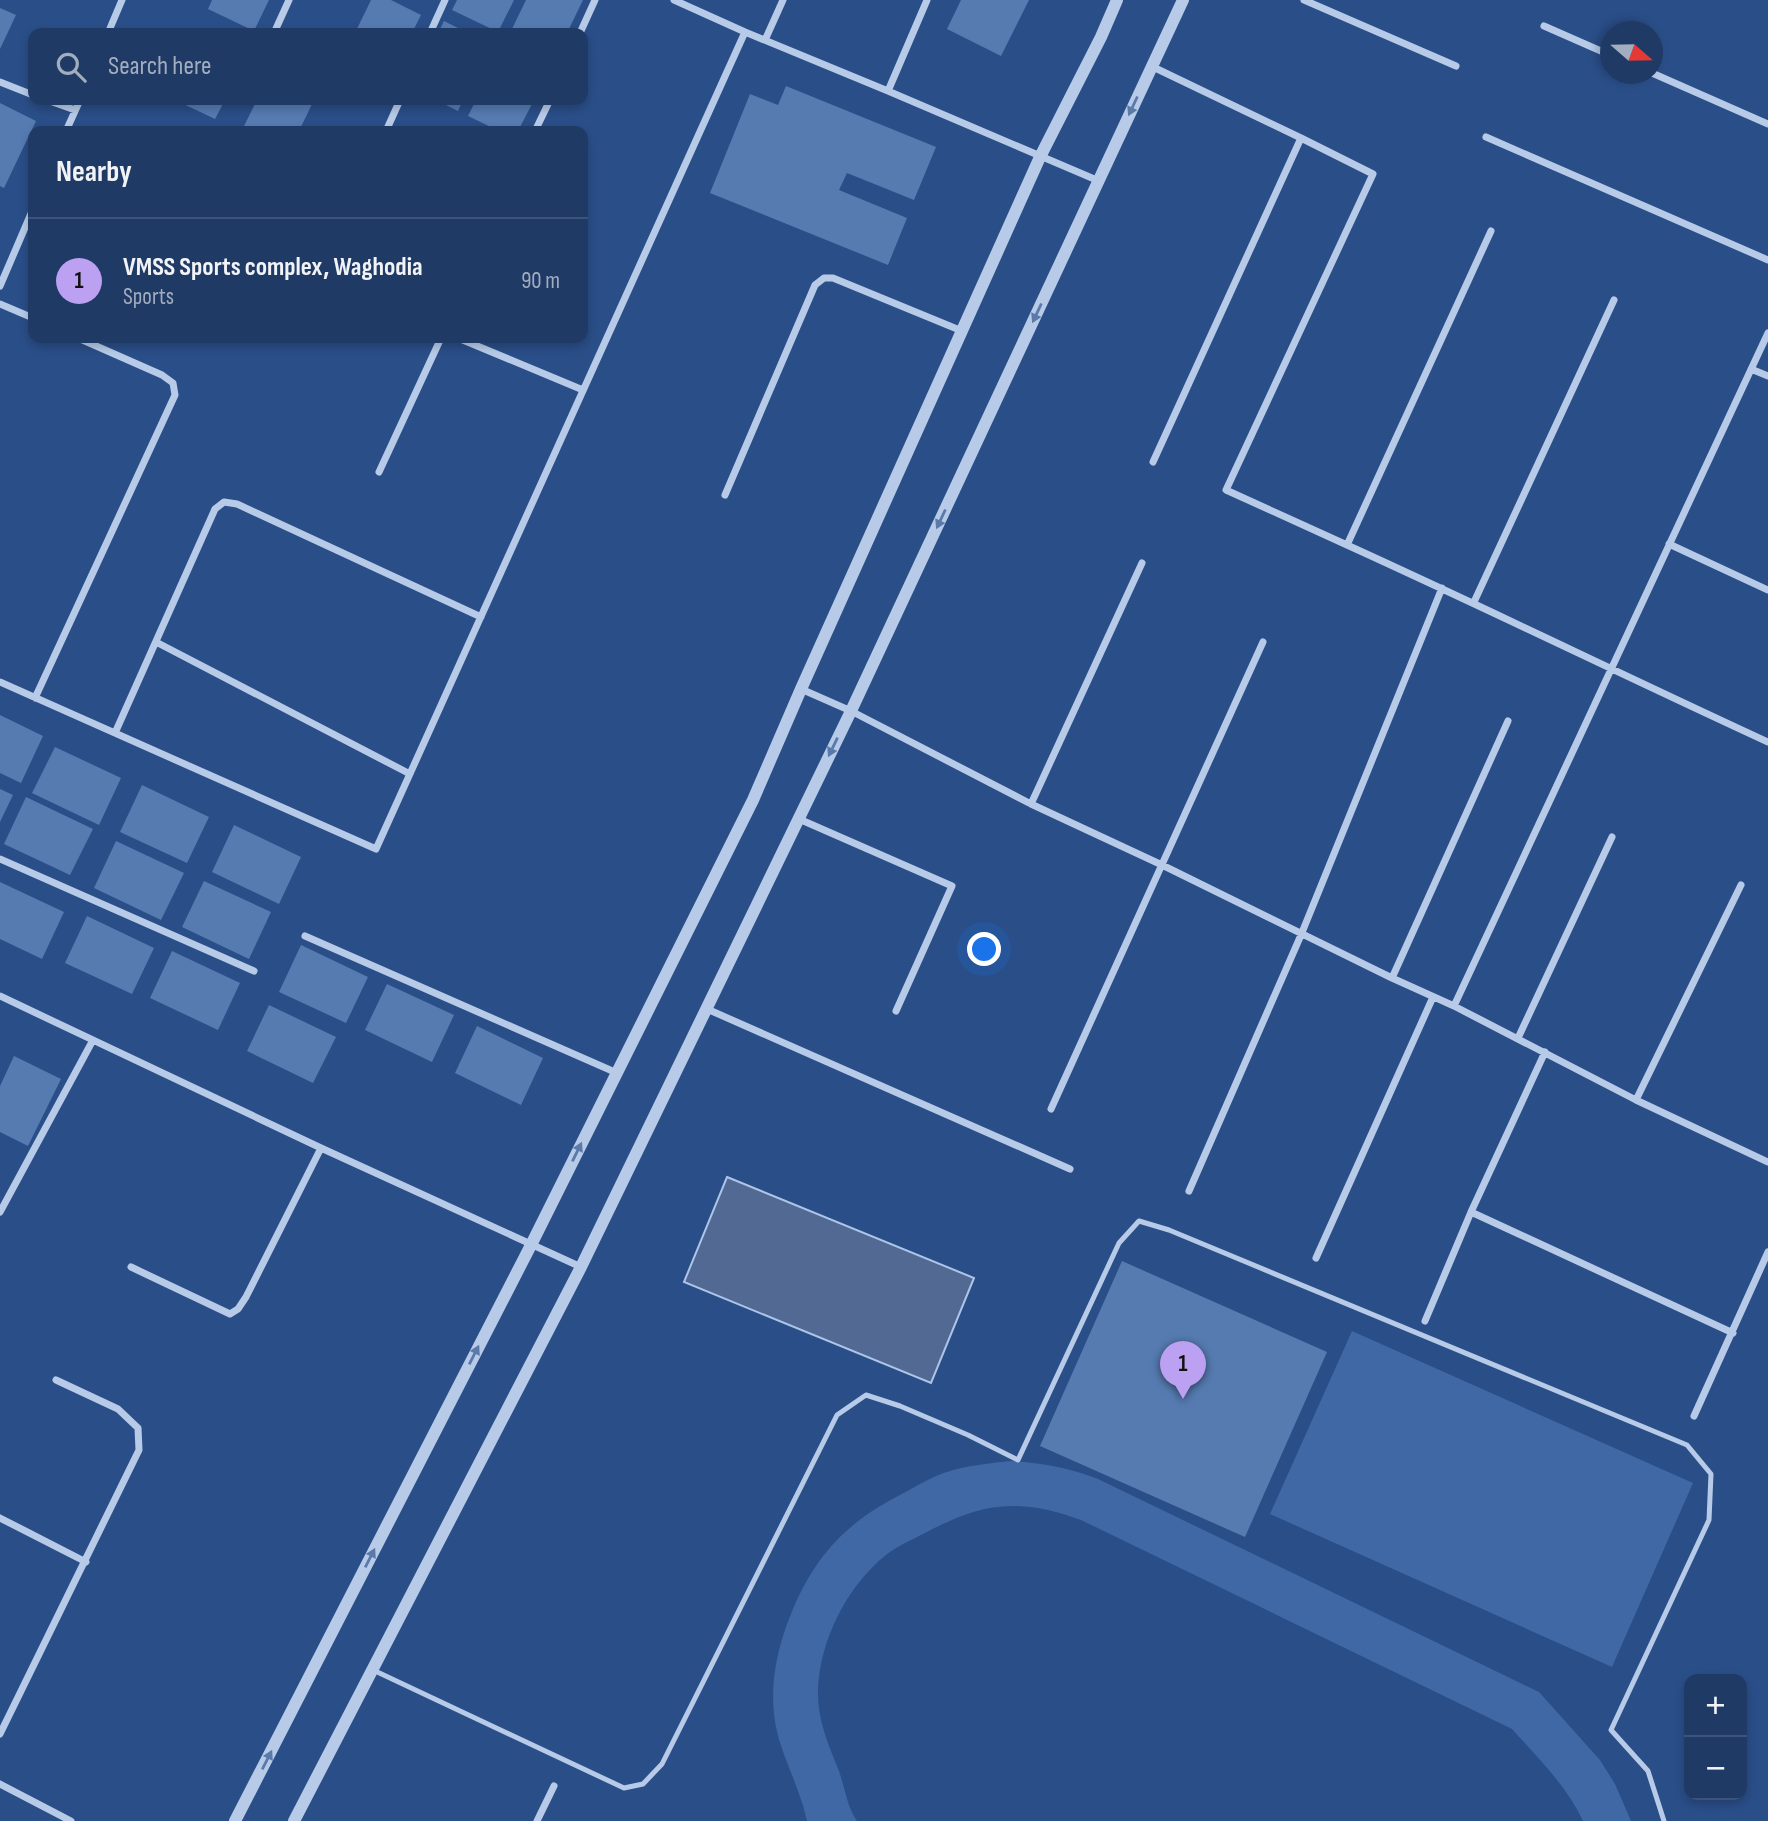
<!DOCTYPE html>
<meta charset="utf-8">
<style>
:root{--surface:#203a66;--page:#2d456f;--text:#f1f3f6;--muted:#a2adbf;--line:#3d547a;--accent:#bca0f2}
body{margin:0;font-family:"Sofia Sans Condensed",sans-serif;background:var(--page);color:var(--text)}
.controls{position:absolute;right:21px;bottom:21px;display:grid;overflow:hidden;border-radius:14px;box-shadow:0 4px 10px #0003}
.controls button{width:63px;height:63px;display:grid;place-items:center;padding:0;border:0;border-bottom:2px solid var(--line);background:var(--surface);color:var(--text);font:35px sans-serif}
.compass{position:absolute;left:1600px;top:21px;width:63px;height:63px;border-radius:50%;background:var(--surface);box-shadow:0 4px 10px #0003;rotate:110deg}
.you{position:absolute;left:985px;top:950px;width:24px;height:24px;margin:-18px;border:5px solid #fff;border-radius:50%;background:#1a73e8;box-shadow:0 0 0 10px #1a73e833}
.badge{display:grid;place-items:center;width:46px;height:46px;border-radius:50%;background:var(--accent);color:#111;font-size:23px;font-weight:700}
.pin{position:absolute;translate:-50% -58px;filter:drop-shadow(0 2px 4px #0008)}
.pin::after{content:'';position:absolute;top:37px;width:24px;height:21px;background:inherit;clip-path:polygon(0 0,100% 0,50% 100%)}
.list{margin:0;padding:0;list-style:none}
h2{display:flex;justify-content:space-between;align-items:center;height:91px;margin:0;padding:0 28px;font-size:30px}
h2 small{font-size:23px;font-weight:400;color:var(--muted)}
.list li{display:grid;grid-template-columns:46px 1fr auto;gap:21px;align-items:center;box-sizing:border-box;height:126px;padding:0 28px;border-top:2px solid var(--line)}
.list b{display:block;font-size:26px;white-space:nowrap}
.list p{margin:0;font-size:23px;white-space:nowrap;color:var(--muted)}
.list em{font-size:23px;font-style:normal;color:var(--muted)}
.icon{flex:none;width:38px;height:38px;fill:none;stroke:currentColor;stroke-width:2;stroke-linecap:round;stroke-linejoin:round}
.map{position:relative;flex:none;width:1768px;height:1821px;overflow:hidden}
.search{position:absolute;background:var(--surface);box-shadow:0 4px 10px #0003;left:28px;top:28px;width:560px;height:77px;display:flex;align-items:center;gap:18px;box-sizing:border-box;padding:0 24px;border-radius:14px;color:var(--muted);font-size:26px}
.panel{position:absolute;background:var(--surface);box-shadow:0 4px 10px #0003;left:28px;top:126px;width:560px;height:217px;border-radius:14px}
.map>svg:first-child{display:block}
.green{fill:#3f68a4}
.water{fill:#516993;stroke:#acc5e8;stroke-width:2}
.building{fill:#567bb1}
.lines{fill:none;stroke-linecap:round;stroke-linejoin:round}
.service{stroke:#b7cbe8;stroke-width:5}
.minor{stroke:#b7cbe8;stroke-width:7}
.tertiary{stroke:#b7cbe8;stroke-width:12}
.oneway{fill:#5b7aaa}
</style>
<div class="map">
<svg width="1768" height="1821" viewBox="0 0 1768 1821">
<rect width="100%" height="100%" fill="#2a4e88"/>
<path class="green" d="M1352 1331 1693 1483 1612 1667 1270 1514Z
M1011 1461C1042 1463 1069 1468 1098 1479L1539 1692 1600 1760 1615 1784 1631 1821H1583C1566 1785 1538 1758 1512 1729L1081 1520C1058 1512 1037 1506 1013 1506 979 1506 952 1519 923 1534 910 1541 897 1546 886 1555 847 1586 820 1640 818 1689 817 1719 828 1744 839 1771 845 1788 847 1807 857 1821H807C805 1814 804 1807 801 1800 792 1771 777 1745 774 1714 770 1678 779 1642 793 1609 816 1555 847 1522 900 1495 917 1486 934 1475 953 1470 972 1465 991 1463 1011 1461Z"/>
<path class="water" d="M727 1177 974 1278 931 1383 684 1282Z"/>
<path class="building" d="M212 0H269L254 31 208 9Z
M371 0H391L421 15 412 33H355Z
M457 0H514L498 32 452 10Z
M526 0H583L567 33H510Z
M961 0H1029L1001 56 947 29Z
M0 8 16 15 0 49Z
M444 21 468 33H438Z
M786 86 936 147 914 200 847 173 839 190 907 218 888 265 710 193 750 94 778 105Z
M175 100H225L215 119Z
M257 100H314L299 131H249L243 128Z
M436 100H463L458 111Z
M476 100H534L518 131H499L468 116Z
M0 103 36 121 4 188 0 186Z
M0 715 43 736 21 783 0 773Z
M55 747 121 778 99 825 32 793Z
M142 785 209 817 187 863 120 832Z
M0 789 13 795 0 822Z
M26 797 93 829 70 875 4 844Z
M234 825 301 857 279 904 212 872Z
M116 841 184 873 161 920 94 888Z
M204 881 271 912 249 959 182 927Z
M0 882 64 912 42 959 0 939Z
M87 916 154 948 132 994 65 963Z
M301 945 368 977 346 1023 279 992Z
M172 951 240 983 218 1030 150 998Z
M387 984 454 1015 432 1062 365 1030Z
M269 1005 336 1037 313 1083 247 1051Z
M477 1026 543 1058 521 1105 455 1073Z
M14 1056 61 1079 28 1146 0 1132V1086Z
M1122 1261 1327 1352 1245 1537 1040 1446Z"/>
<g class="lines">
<path class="service" d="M373 1670 624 1788 643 1784 662 1764 837 1415 866 1395 900 1406 968 1435 1018 1460 1119 1243 1139 1221 1169 1230 1687 1445 1711 1474 1709 1520 1611 1730 1648 1771 1664 1821"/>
<path class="minor" d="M674 0 745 32 888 91 1099 181
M1304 0 1456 66
M1544 26 1610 55
M108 33 122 0
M274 33 289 0
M430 33 445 0
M580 33 595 0
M765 40 783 0
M1151 66 1301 138 1153 462
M1652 73 1768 124
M0 82 33 95
M888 91 927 0
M47 100 75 110
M66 131 80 100
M386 131 400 100
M535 131 550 100
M1486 137 1768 260
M1301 138 1373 174 1226 490 1347 545
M1491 231 1347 545C1488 609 1627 677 1768 742
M0 286 33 209
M0 304 33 318
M458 338 583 390
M1751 369 1768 376
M379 472 441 338
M725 495 815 285 824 278H833L962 331
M1669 544 1768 590
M1474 602 1614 300
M156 642 410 774
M0 682 376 849 745 32
M801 689 851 711 1031 804 1162 865 1392 978 1454 1006 1636 1100 1768 1162
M35 698 175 395 173 383 162 375 78 338
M115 733 215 509 224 502 237 504 481 617
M1031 804 1142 563
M799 819 952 886 896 1011
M0 859 254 971
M305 936 617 1073
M1392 978 1508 721
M0 996 321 1148 581 1267
M1454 1006 1768 333
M707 1009 1070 1169
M1518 1038 1612 837
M1636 1100 1741 885
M1051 1109 1263 642
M1189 1191 1301 935 1442 588
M0 1212 93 1040
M1471 1212 1733 1333
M1316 1258 1433 997
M131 1267 230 1314 238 1309 246 1297 321 1148
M1425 1321 1471 1212 1545 1052
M1694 1416 1768 1252
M0 1518 86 1562
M0 1734 139 1450 138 1428 118 1409 56 1380
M0 1784 71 1821
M537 1821 554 1786"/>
<path class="tertiary" d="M235 1821 531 1245 753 800 801 689 1040 157 1101 37 1117 0
M294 1821 581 1267 851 711 1183 0"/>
</g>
<defs><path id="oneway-solid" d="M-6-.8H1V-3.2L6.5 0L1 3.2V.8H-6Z" transform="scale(1.75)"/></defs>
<g class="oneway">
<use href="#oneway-solid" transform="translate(1133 106) rotate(115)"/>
<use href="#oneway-solid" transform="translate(1037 313) rotate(115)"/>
<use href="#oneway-solid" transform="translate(941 519) rotate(115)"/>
<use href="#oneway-solid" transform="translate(833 747) rotate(116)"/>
<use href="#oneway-solid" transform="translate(577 1152) rotate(-64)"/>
<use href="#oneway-solid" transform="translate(474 1355) rotate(-63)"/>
<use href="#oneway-solid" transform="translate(370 1558) rotate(-63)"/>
<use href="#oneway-solid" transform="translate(267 1760) rotate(-63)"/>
</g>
</svg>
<div class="controls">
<button>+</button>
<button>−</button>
</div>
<svg class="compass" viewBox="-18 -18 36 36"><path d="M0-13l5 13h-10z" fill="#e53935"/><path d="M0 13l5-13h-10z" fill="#a2adbf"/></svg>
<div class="you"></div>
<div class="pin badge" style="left:1183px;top:1399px">1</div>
<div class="search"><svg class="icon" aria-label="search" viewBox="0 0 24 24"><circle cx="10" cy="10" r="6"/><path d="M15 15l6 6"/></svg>Search here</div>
<section class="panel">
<h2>Nearby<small></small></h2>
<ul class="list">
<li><span class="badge">1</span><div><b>VMSS Sports complex, Waghodia</b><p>Sports</p></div><em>90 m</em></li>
</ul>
</section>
</div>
